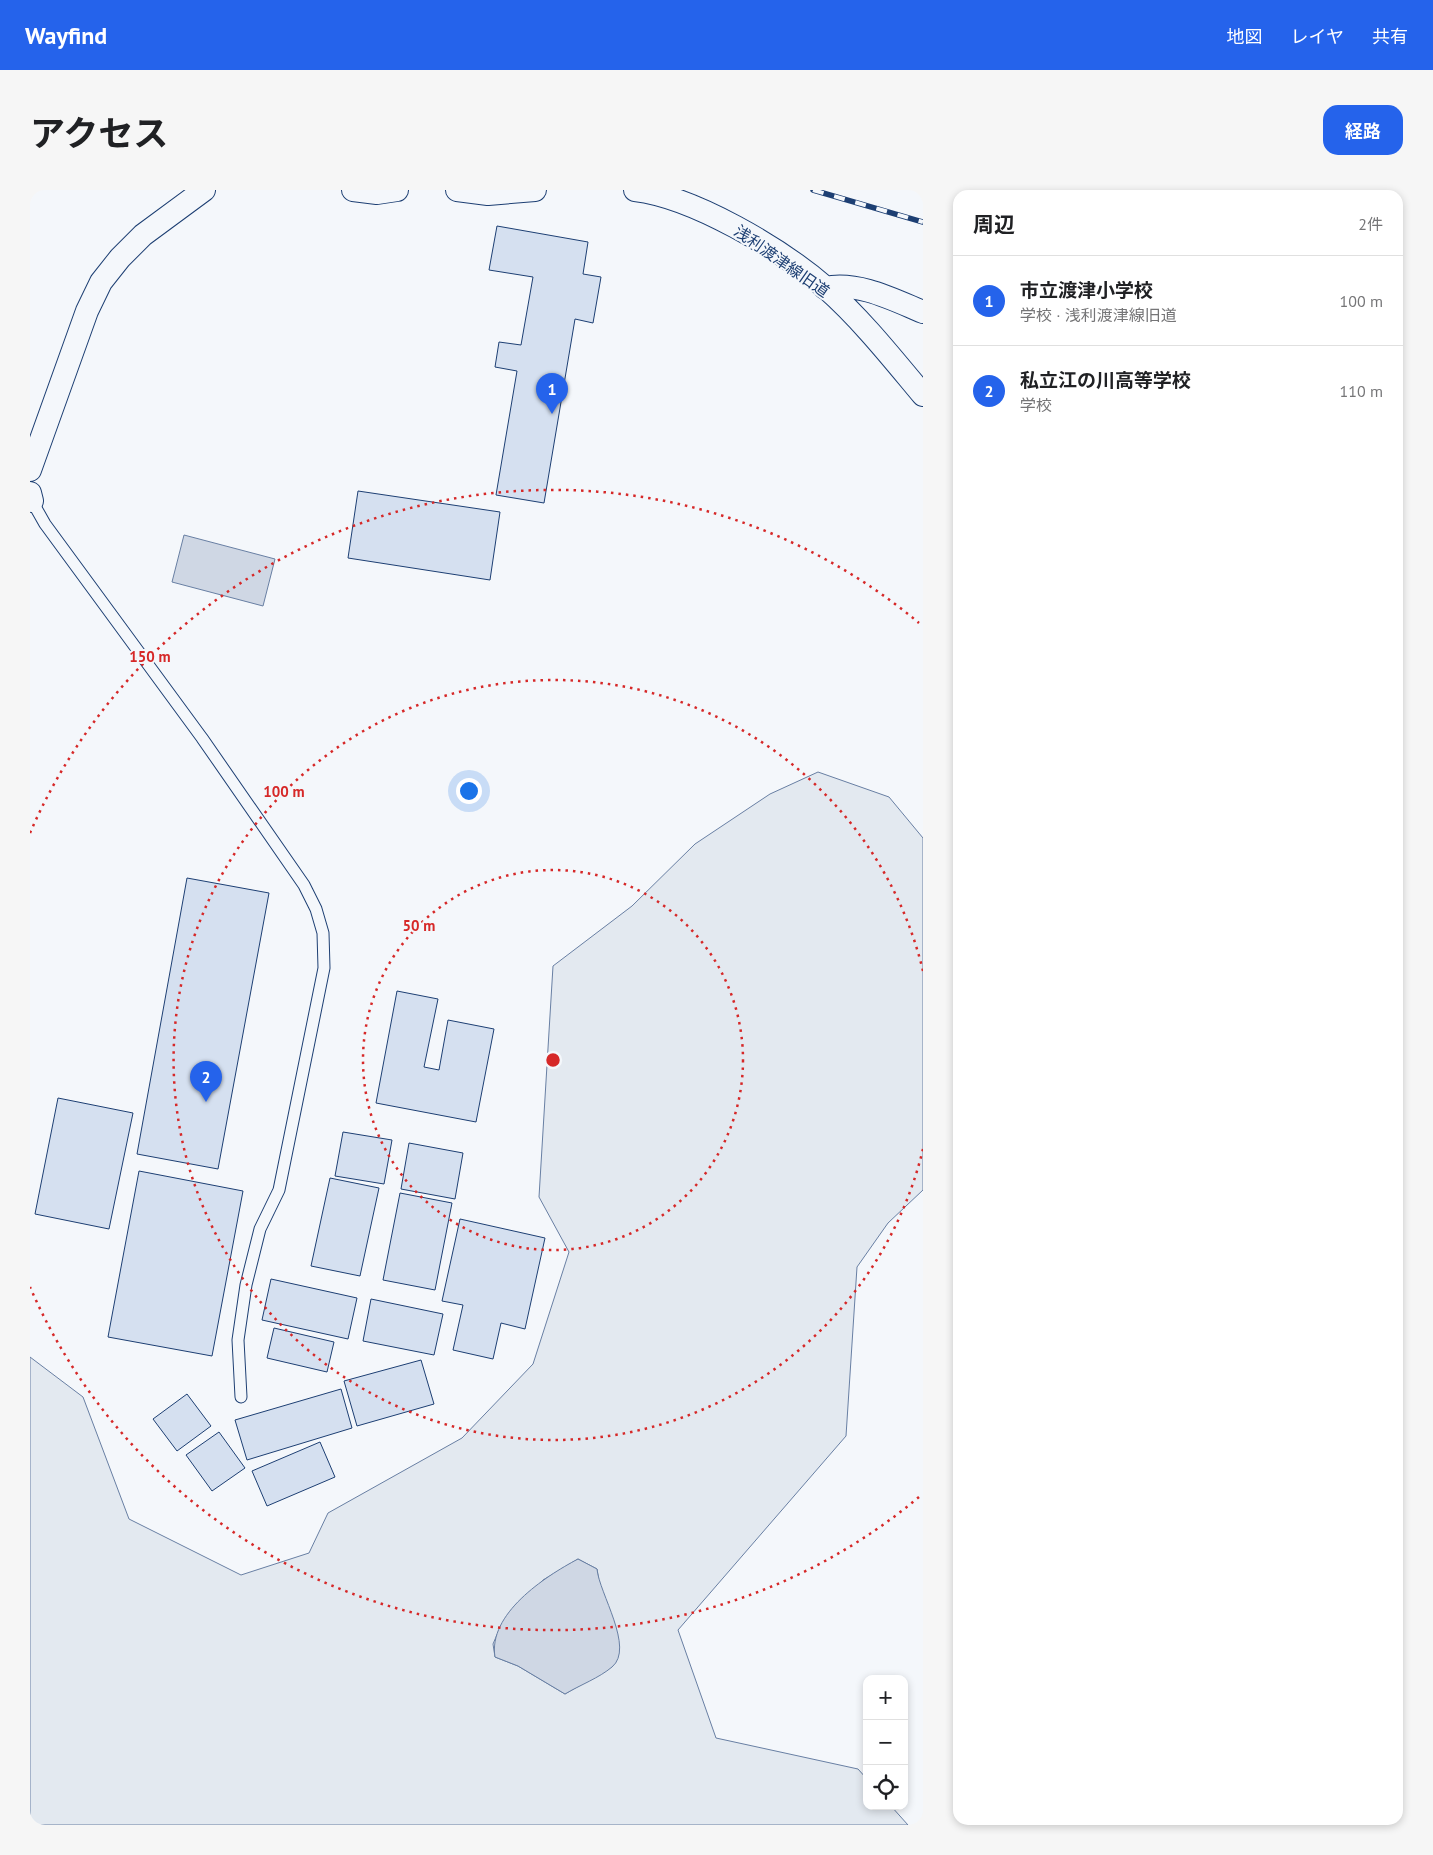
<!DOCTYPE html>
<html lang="ja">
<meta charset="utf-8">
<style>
:root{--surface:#fff;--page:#f6f6f6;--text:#202124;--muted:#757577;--line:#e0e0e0;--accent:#2563eb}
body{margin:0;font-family:"PT Sans","Noto Sans JP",sans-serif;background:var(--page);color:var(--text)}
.controls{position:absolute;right:15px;bottom:15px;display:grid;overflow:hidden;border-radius:10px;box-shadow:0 2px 8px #0003}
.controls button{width:45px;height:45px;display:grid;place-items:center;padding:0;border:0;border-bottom:1px solid var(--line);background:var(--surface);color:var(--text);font:25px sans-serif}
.you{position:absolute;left:438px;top:600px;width:18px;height:18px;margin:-12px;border:4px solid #fff;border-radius:50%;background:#1a73e8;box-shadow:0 0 0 8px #1a73e833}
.badge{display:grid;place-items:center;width:32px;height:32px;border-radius:50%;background:var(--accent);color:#fff;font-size:16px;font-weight:700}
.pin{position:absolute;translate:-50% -41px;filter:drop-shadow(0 1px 2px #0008)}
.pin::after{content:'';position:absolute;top:26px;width:18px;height:15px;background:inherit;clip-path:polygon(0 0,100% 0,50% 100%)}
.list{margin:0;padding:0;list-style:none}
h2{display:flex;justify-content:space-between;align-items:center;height:65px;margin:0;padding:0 20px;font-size:21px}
h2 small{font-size:16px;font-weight:400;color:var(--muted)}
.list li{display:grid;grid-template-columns:32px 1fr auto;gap:15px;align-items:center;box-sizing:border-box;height:90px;padding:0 20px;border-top:1px solid var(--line)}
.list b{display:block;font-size:19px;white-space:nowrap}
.list p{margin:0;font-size:16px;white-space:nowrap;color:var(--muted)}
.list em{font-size:16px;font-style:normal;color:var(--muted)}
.icon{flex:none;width:28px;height:28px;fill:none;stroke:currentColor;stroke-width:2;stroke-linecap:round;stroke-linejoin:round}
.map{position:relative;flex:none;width:893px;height:1635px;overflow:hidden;border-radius:15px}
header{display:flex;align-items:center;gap:30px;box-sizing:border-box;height:70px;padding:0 25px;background:var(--accent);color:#fff}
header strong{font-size:24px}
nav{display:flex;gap:28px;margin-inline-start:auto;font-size:18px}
.intro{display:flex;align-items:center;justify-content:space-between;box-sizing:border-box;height:120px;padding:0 30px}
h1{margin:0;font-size:35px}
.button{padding:12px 22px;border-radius:15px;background:var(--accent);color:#fff;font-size:18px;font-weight:700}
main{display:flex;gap:30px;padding:0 30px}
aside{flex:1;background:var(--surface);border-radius:15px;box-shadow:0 2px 8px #0003}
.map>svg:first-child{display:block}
.green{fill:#e3e9f0;stroke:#687fa3;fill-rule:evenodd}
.water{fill:#cfd7e4;stroke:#687fa3}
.building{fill:#d5e0f0;stroke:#1d3f73}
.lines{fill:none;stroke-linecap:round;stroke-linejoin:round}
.service-casing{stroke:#1d3f73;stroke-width:13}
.minor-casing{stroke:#1d3f73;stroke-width:24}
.service{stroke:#f4f7fb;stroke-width:11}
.minor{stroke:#f4f7fb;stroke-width:22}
.rail-casing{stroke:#1d3f73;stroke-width:5.5}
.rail{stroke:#f4f7fb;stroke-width:4;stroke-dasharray:11;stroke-linecap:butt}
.ring{fill:none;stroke:#d62828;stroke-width:2.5;stroke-dasharray:2.5 5}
.labels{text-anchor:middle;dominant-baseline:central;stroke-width:4;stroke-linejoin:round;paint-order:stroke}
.street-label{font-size:16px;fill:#1d3f73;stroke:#f4f7fb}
.centre{fill:#d62828;stroke:#f4f7fb;stroke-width:2.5}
.ring-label{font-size:15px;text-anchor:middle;font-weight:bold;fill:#d62828;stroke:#f4f7fb;stroke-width:4;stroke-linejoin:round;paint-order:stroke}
</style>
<header>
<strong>Wayfind</strong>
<nav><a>地図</a><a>レイヤ</a><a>共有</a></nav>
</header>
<div class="intro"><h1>アクセス</h1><a class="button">経路</a></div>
<main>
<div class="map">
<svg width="893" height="1635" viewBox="0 0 893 1635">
<rect width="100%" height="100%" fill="#f4f7fb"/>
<path class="green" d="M788 582 859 607 893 648V1000L858 1033 827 1077 816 1246 648 1440 686 1548 828 1579 837 1589V1616H861L878 1635H0V1167L53 1207 99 1329 211 1385 279 1363 298 1323 432 1248 503 1174 539 1062 509 1007 523 776 602 716 665 654 740 604ZM548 1369 567 1379 583 1476 535 1504 488 1476 465 1467 463 1454 469 1440 513 1390Z"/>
<path class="water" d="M154 345 245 369 233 416 142 392Z
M548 1369 567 1379C569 1403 605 1458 582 1477 569 1488 550 1495 535 1504L488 1476 465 1467C458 1424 514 1387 548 1369Z"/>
<path class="building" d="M467 36 558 52 553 84 571 87 563 133 545 129 514 313 466 305 487 181 465 177 469 152 491 155 503 87 459 80Z
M328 301 470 322 460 390 318 368Z
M157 688 239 703 188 979 107 964Z
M367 801 408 809 394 877 409 880 418 830 464 839 446 932 346 913Z
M28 908 103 923 79 1039 5 1024Z
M313 942 362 950 354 994 305 986Z
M379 953 433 963 425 1009 371 999Z
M109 981 213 1001 182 1166 78 1147Z
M300 988 349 998 330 1086 281 1076Z
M370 1003 422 1013 405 1100 353 1090Z
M430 1029 515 1048 495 1139 471 1133 463 1169 423 1160 433 1115 412 1111Z
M241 1089 327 1108 318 1149 232 1130Z
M341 1109 413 1124 404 1165 333 1151Z
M244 1138 304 1152 297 1182 237 1168Z
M391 1170 404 1214 327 1236 314 1191Z
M311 1199 322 1238 217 1270 205 1230Z
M157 1204 181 1236 147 1261 123 1229Z
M189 1242 215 1278 182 1301 156 1265Z
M290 1252 305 1287 237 1316 222 1281Z"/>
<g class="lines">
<defs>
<path id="service" d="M0 313 2 311 15 334 172 548 274 695 286 719 293 743 294 778 249 1000 230 1039 216 1095 208 1150 211 1207"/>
<path id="minor" d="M323 0 347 3 367 0
M427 0 458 4 505 0
M605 0C664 7 751 59 796 98 832 130 862 168 893 205
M795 98C828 91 864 110 893 122
M0 280 57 121 71 92 90 68 113 45 174 0
M0 303 2 311"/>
</defs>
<use href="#service" class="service-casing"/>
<use href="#minor" class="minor-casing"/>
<use href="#service" class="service"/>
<use href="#minor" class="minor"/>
<defs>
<path id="rail" d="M783 0 893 32"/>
</defs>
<use href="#rail" class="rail-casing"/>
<use href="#rail" class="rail"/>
</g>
<g class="ring">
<circle cx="523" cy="870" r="190"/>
<path d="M893 959A380 380 0 1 1 893 781"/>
<path d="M889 1307A570 570 0 0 1 0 1097M0 643A570 570 0 0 1 889 433"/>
</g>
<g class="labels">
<g class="street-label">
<text transform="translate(752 71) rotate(35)">浅利渡津線旧道</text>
</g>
</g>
<circle cx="523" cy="870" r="8" class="centre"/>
<g class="ring-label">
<text x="120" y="472">150 m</text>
<text x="254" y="607">100 m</text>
<text x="389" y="741">50 m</text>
</g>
</svg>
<div class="controls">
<button>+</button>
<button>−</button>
<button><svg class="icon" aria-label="locate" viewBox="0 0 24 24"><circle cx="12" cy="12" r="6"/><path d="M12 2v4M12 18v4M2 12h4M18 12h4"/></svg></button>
</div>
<div class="you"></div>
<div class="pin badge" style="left:522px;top:224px">1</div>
<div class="pin badge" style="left:176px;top:912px">2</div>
</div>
<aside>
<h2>周辺<small>2件</small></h2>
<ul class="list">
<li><span class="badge">1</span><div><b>市立渡津小学校</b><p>学校 · 浅利渡津線旧道</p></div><em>100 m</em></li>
<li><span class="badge">2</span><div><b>私立江の川高等学校</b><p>学校</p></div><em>110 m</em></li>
</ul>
</aside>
</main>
